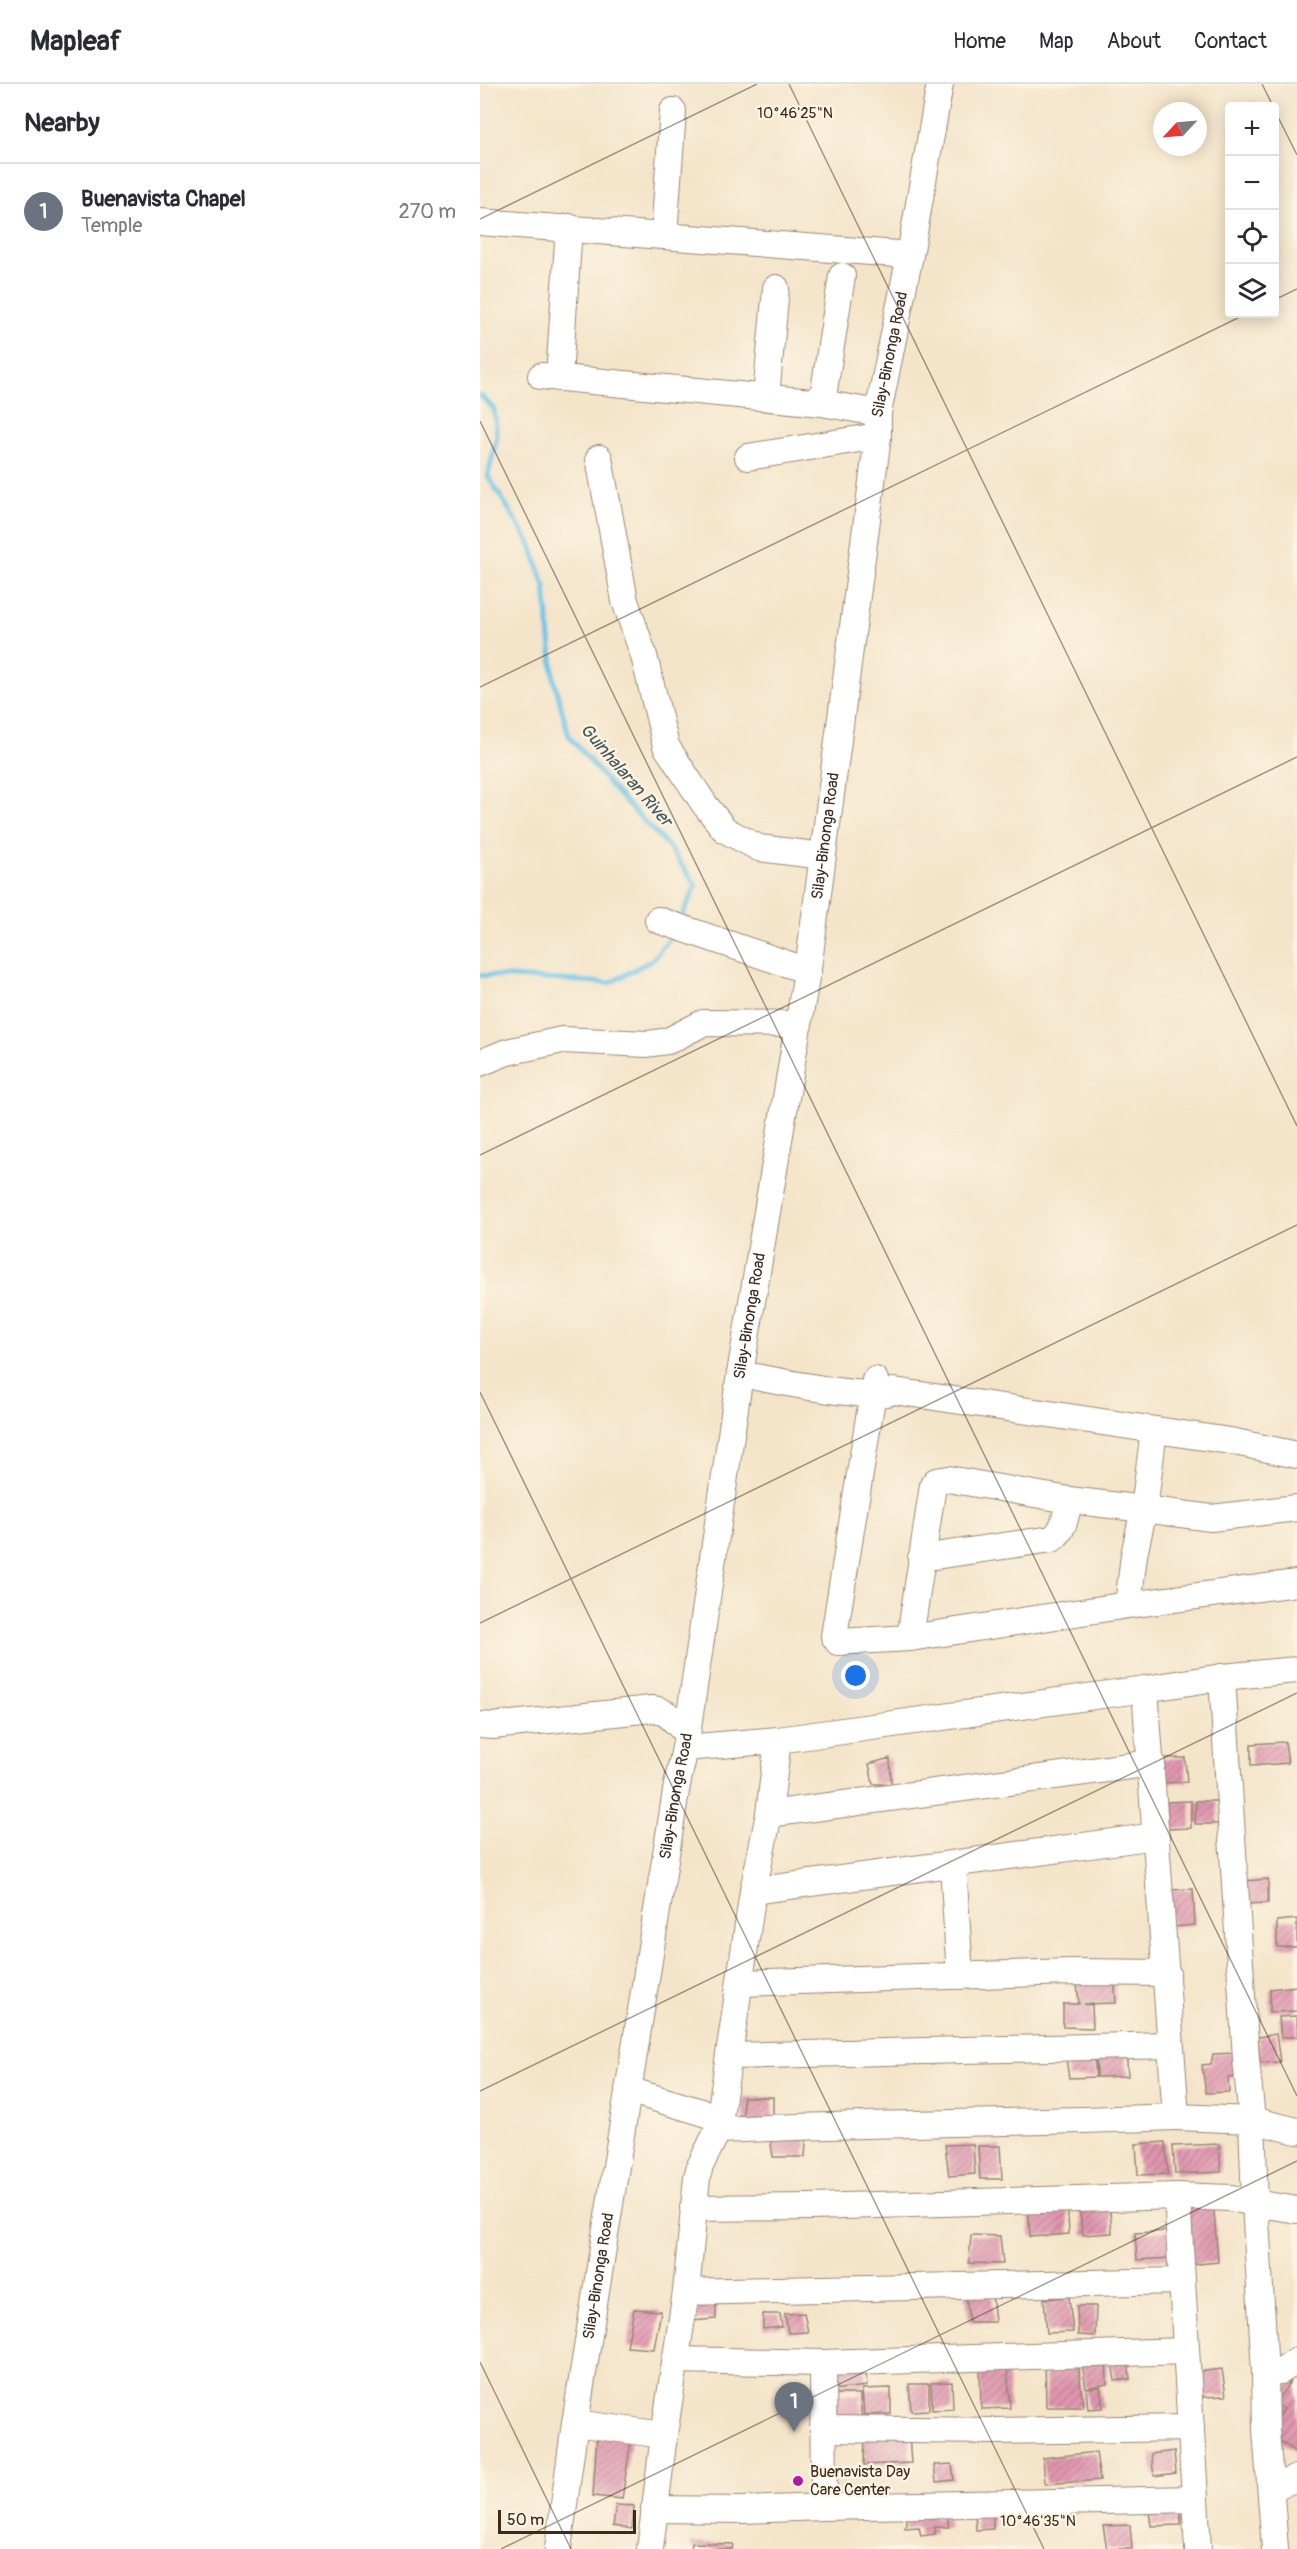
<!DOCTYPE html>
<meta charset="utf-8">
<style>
:root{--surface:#fff;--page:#f2f2f3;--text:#2b2b33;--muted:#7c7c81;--line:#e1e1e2;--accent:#b5179e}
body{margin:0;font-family:Pangolin,sans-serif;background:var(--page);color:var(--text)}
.controls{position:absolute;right:18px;top:18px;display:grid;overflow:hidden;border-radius:6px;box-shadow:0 3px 15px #0003}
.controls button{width:54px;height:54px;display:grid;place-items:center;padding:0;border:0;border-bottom:2px solid var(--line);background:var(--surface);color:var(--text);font:30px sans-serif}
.compass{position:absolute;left:673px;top:18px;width:54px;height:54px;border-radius:50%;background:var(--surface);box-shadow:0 3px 15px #0003;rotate:244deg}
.scale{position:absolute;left:18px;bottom:15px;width:138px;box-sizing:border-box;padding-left:6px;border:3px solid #3b2a1e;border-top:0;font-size:16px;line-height:21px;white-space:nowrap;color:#3b2a1e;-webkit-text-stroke:4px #fcf5e5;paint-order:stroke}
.you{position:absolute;left:376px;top:1592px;width:21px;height:21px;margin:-15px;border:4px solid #fff;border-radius:50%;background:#1a73e8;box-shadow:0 0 0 9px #1a73e833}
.badge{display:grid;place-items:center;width:39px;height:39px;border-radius:50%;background:var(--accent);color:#fff;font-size:20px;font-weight:700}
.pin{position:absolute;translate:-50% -50px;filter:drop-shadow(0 2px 3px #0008)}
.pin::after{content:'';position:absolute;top:32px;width:21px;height:18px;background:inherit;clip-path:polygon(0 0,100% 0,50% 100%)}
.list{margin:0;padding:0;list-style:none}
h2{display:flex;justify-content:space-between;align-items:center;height:78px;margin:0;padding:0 24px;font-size:26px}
h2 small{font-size:20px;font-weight:400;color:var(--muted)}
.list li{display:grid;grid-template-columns:39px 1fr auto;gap:18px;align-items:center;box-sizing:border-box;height:96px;padding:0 24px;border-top:2px solid var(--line)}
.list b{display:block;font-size:22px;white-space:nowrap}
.list p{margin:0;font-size:20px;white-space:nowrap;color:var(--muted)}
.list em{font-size:20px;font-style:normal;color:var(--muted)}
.icon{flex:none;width:33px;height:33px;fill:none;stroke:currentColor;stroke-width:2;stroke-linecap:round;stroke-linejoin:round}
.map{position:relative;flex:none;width:817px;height:2465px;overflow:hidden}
header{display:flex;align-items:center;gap:36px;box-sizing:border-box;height:84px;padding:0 30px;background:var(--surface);border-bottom:2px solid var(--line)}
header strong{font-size:28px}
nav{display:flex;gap:33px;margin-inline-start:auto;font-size:21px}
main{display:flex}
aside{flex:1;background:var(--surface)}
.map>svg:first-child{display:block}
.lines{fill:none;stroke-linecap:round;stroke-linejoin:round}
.stream{stroke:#69c3e7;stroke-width:5}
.building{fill:url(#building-hatch)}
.minor-casing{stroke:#988774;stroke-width:28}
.minor{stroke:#fff;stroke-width:26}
.ticks{fill:none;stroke:#3b2a1e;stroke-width:1.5;stroke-opacity:0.45}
.poi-dot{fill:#b5179e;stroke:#fcf5e5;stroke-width:2}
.labels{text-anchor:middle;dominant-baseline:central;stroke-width:4.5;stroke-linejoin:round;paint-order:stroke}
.street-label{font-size:16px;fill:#3b2a1e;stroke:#fcf5e5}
.poi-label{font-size:16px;fill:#3b2a1e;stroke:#fcf5e5;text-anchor:start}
.water-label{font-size:18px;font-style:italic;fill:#49585a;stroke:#fcf5e5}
.ticks-label{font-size:15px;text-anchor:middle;fill:#3b2a1e;stroke:#fcf5e5;stroke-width:4.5;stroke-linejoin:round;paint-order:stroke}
</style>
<header>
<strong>Mapleaf</strong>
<nav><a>Home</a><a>Map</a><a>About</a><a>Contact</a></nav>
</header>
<main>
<aside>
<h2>Nearby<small></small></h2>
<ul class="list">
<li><span class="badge" style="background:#6b7280">1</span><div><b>Buenavista Chapel</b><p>Temple</p></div><em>270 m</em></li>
</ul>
</aside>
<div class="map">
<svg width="817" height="2465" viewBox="0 0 817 2465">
<defs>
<pattern id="building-hatch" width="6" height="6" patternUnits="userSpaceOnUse" patternTransform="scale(1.5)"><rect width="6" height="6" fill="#e096b0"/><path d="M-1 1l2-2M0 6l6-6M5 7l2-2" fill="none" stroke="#b77b8f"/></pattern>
</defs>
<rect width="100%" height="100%" fill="#fcf5e5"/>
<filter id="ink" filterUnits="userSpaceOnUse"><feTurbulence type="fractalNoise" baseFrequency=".0167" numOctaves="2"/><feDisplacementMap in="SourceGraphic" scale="12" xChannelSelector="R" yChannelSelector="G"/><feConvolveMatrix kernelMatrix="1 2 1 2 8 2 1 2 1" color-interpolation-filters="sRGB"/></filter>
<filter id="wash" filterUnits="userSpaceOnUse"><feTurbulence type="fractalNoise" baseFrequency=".008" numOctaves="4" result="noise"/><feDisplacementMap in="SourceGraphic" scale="24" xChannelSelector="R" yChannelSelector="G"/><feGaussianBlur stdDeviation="1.35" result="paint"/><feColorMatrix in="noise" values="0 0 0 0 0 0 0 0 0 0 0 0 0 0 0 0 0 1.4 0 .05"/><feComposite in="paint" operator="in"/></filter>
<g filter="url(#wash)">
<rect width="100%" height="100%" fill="#f4e4c9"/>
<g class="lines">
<path class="stream" d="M0 311 14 325 17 352 8 392 51 461 65 503 74 596 89 652 134 706 187 761 216 801 201 835
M0 891 130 899 172 876 194 849"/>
</g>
<g id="blocks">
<path class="building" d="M805 1658 808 1679 771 1682V1660Z
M410 1674 411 1700H393L389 1680Z
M680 1674H705L707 1698 682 1699Z
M711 1717V1744L688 1745 687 1718Z
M716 1717H737L738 1740H715Z
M788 1795V1819L765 1820V1797Z
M713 1805 715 1841 692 1843 689 1806Z
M817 1835V1863H797V1837Z
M596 1890 634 1891 636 1919 604 1920 612 1921 613 1944 583 1943V1920H599Z
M817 1902V1927L790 1928V1905Z
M817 1932V1953H801L799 1933Z
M796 1950 800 1978 780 1979 778 1953Z
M616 1965H646L648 1992 617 1993Z
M614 1967 616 1993 589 1994 585 1968Z
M756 1969 755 1993 748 1994 749 2008 726 2009 722 1981 731 1980 733 1970Z
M263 2013H293V2040H263Z
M327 2044 325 2073H293L289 2046Z
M685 2058 688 2090 658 2091 656 2060Z
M493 2060 495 2090 469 2092 465 2061Z
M739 2060 741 2088 695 2090 693 2062Z
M498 2062H520L522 2095H500Z
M733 2115 738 2178 709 2181 705 2117Z
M587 2116 589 2150 550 2153 548 2118Z
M598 2116H629L632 2149 603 2151Z
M688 2147 691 2174 657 2176 655 2149Z
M491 2151 520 2152 523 2180 489 2179Z
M511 2200 515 2238H489L485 2201Z
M236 2208V2235L211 2237V2210Z
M589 2213 593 2248 567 2249 564 2215Z
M597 2222H616L615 2252 598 2251Z
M154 2225 181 2227 174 2265 147 2263Z
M324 2229 328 2248 308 2249 305 2230Z
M283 2230H300L302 2243 283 2245Z
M597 2271 603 2323H566L565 2272Z
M626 2271 627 2300 606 2304 601 2272Z
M648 2276 650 2295 635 2297 632 2278Z
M385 2278 387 2302 351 2306 348 2280Z
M527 2279 530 2324 501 2325 500 2280Z
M742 2285 746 2312 723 2313 717 2288Z
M817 2288V2369L790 2349 804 2325 795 2319Z
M472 2298 473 2325 452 2326 451 2299Z
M429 2300H449V2326L431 2327Z
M620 2303 623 2324 608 2325 606 2304Z
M411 2304V2330L384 2331 382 2305Z
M353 2310H380L382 2337H355Z
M429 2349 431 2379 384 2381 385 2352Z
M117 2351 151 2356 142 2415 113 2412Z
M694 2367 696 2389 674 2392 671 2370Z
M616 2368 620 2396 565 2400 563 2374Z
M472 2380 474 2396 456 2398 454 2381Z
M700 2419 701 2441 671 2442 668 2420Z
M136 2421 154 2422 152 2445 133 2442Z
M452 2423 454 2434 467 2432 469 2443H455V2450L441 2452 439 2443 425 2444 428 2424Z
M513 2425V2445L496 2446 495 2427Z
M650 2441 652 2465H627L623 2442Z
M212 2459 253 2460 252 2465H211Z"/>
</g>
</g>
<g filter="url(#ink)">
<use href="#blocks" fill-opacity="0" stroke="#988774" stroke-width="1.5"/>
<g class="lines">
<defs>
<g id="minor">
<path d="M0 138 430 171"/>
<path d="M184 151 193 27"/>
<path d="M61 292 342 319 398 329"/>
<path d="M79 294 89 143"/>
<path d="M286 313 296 204"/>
<path d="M342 319 362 192"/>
<path d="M268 373 398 352"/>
<path d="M119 374 145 517 164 572 186 662 225 721 245 746 279 764 343 772"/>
<path d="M178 836 328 887"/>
<path d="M0 979 27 968 82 956 167 960 188 957 223 939 319 940"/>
<path d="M260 1290C289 1295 393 1318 414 1307L750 1357 817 1371"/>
<path d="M395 1296 354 1552 358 1558 430 1554 648 1521 817 1499"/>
<path d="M441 1474 572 1455C585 1446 586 1430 589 1416"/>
<path d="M648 1521 654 1471 664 1425 731 1434 817 1424"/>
<path d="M430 1554 453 1401 456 1397 468 1395 589 1416 664 1425 674 1346"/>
<path d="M817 1586 742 1593 766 1975 772 2036 817 2047"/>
<path d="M0 1641 13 1642 172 1625C188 1626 195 1639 207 1649"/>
<path d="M298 1656 665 1605"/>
<path d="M205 1664 298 1656 289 1730 672 1679"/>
<path d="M289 1730 273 1807 676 1752"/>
<path d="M473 1781 480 1892"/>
<path d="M273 1807 238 2046C390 2039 543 2039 696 2033"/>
<path d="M260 1899 591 1888 687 1889"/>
<path d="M249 1972 690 1961"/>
<path d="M148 2006 238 2033"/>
<path d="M213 2124 332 2123 697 2112"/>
<path d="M206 2208 701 2197"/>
<path d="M195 2276 343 2279 704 2267"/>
<path d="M785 2288 801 2287 817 2276"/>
<path d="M95 2339 184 2351 206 2208 217 2093 220 2082 238 2046"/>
<path d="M343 2345 516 2347 711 2344"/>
<path d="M791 2404 817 2394"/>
<path d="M344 2423 715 2415"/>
<path d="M174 2425 263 2426 344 2423 343 2279"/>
<path id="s1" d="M78 2465 95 2339 197 1701 205 1664 260 1290 330 870 398 352V329L430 171 460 0"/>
<path d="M170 2465 184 2351"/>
<path d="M718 2465 697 2112 751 2114 775 2119 772 2036 696 2033 665 1605 742 1593"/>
<path d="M795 2465 786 2346 785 2288 775 2119 817 2126"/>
</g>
</defs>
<use href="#minor" class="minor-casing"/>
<use href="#minor" class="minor"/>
</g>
</g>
<path class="ticks" d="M309 0 817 1042M782 0 793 22M794 25 817 71M0 135 277 0M794 216 817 205M0 337 817 2012M0 603 766 230M0 1071 817 673M0 1308 564 2465M0 1539 817 1141M0 2007 817 1609M0 2278 91 2465M21 2465 817 2077"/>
<circle class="poi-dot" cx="318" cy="2397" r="6"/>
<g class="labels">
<g class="street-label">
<text stroke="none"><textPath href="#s1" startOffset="2220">Silay-Binonga Road</textPath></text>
<text stroke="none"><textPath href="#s1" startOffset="1734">Silay-Binonga Road</textPath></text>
<text stroke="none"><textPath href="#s1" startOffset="1248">Silay-Binonga Road</textPath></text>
<text stroke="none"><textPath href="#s1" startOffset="762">Silay-Binonga Road</textPath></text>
<text stroke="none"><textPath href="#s1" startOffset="276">Silay-Binonga Road</textPath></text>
</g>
<g class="poi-label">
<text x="330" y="2388">Buenavista Day<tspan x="330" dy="18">Care Center</tspan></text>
</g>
<g class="water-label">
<text transform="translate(146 691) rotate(49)">Guinhalaran River</text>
</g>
</g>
<g class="ticks-label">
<text x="315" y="34">10°46'25"N</text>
<text x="558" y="2442">10°46'35"N</text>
</g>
</svg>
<div class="controls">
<button>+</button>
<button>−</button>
<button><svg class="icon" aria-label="locate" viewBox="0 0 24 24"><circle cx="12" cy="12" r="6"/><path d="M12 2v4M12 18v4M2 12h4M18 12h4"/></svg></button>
<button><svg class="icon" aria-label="layers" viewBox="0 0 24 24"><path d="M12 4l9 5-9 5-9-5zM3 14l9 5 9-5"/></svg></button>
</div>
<svg class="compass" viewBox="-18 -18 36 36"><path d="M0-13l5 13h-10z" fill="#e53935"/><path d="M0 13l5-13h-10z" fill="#7c7c81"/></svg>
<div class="scale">50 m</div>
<div class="you"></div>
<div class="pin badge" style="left:314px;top:2348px;background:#6b7280">1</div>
</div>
</main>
